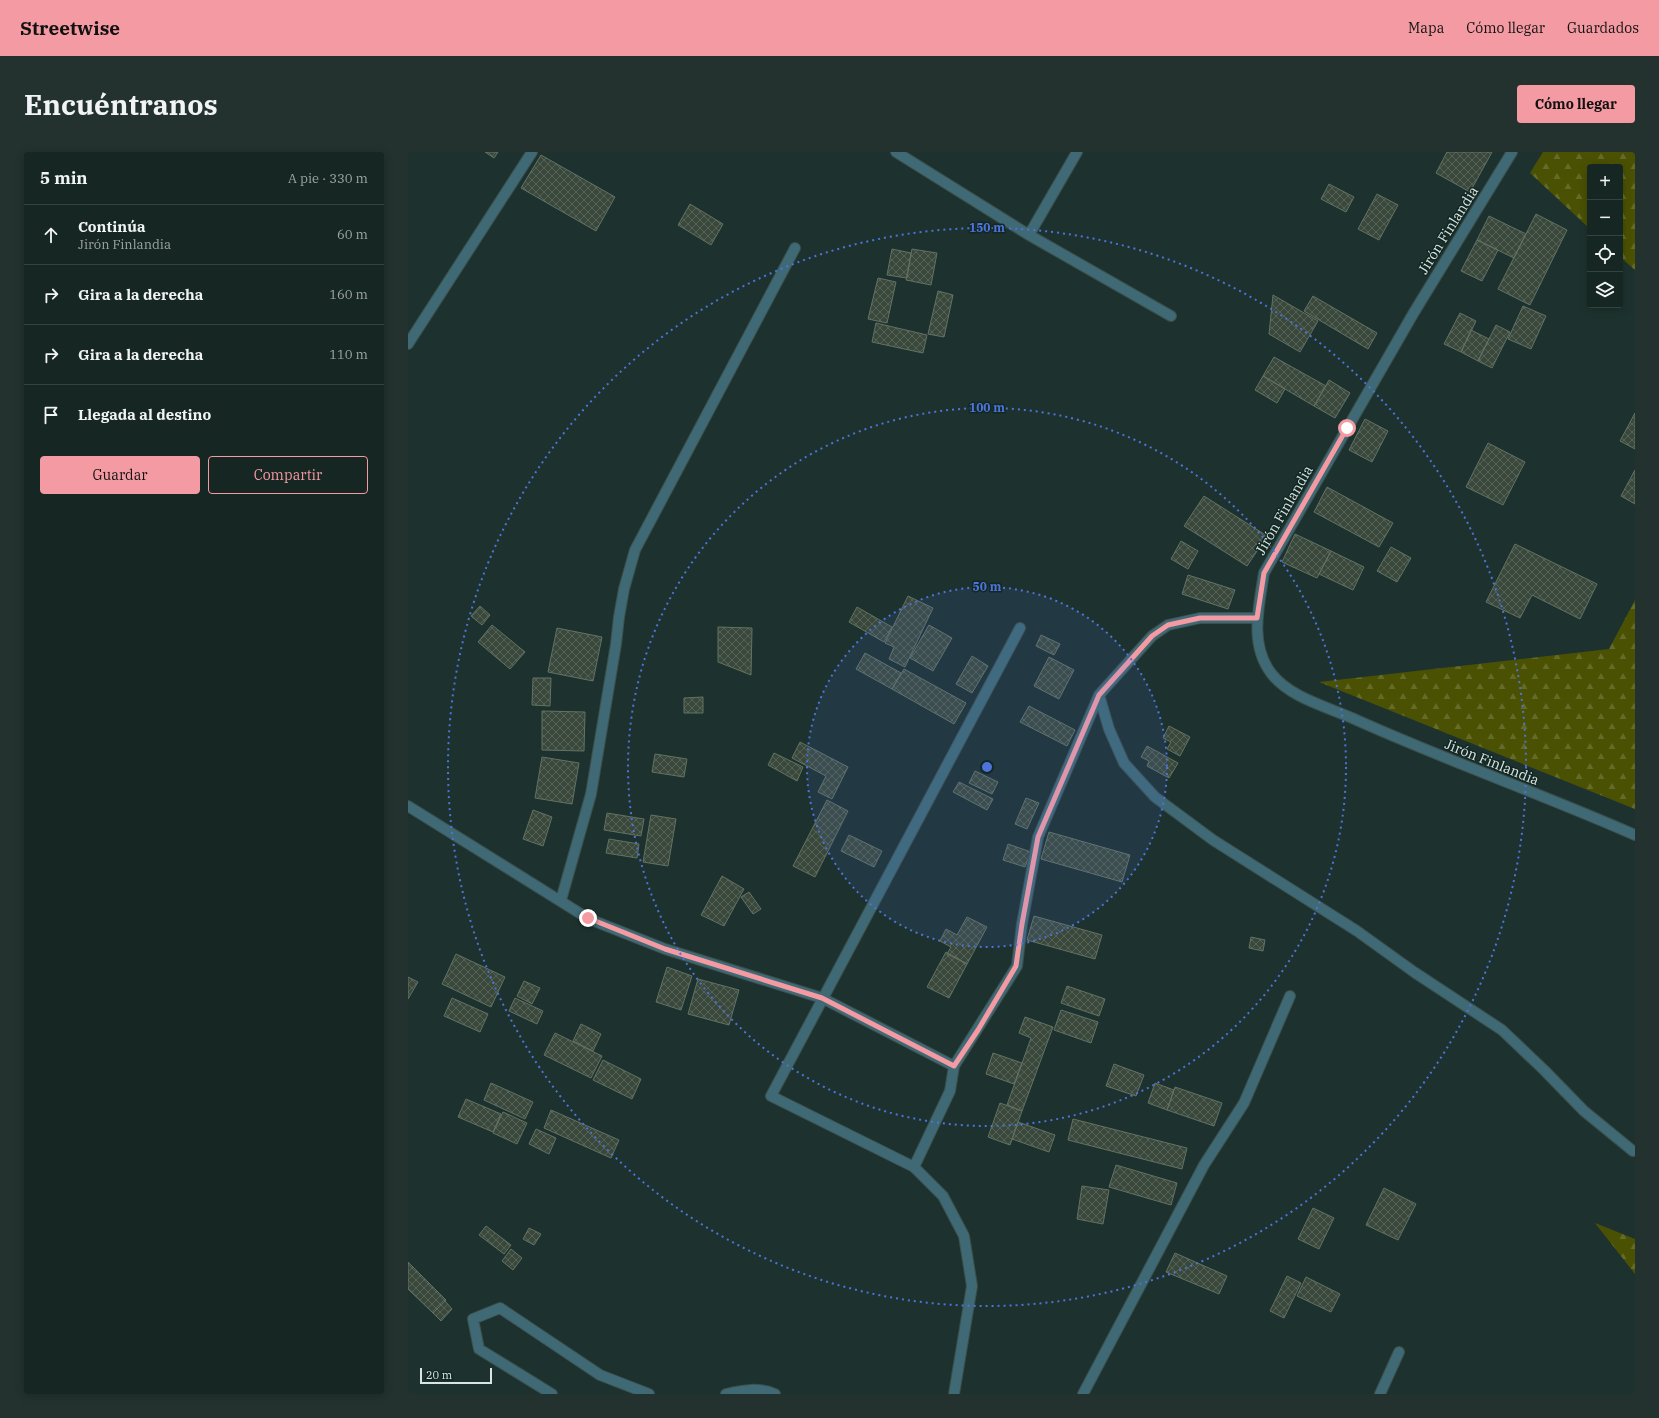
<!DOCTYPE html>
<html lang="es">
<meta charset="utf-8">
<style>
:root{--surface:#162622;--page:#23322f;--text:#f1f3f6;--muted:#9ea5a5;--line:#354340;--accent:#f49aa3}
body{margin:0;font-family:"IBM Plex Serif",serif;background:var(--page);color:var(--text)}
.controls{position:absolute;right:12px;top:12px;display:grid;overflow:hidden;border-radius:4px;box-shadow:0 2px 10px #0003}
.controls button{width:36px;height:36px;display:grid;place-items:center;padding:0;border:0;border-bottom:1px solid var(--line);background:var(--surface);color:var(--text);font:20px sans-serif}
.scale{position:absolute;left:12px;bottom:10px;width:72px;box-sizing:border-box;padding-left:4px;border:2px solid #d8e5e2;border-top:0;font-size:11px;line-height:14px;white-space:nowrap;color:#d8e5e2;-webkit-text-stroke:3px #132824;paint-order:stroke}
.stop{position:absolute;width:12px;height:12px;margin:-9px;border:3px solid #f49aa3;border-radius:50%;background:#fff}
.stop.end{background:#f49aa3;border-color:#fff;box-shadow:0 1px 4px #0008}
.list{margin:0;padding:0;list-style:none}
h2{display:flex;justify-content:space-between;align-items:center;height:52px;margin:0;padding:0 16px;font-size:17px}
h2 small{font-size:13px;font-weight:400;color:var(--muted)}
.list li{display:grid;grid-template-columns:26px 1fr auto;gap:12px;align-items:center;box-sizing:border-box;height:60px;padding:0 16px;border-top:1px solid var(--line)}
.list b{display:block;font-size:15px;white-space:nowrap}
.list p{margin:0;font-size:13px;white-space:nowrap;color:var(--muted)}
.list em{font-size:13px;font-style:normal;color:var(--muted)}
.actions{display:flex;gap:8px;padding:12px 16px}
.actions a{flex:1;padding:9px 0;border:1px solid var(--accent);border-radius:4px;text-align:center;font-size:14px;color:var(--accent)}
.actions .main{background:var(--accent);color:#111}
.icon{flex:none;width:22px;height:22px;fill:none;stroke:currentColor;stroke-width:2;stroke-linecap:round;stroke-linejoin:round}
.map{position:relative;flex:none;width:1227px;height:1242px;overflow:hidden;border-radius:4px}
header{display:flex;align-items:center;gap:24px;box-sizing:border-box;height:56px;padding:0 20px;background:var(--accent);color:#111}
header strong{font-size:19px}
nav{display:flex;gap:22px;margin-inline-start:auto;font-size:14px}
.intro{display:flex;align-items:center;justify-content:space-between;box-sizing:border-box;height:96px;padding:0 24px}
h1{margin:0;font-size:28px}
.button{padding:10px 18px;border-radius:4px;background:var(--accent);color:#111;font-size:14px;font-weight:700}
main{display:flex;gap:24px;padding:0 24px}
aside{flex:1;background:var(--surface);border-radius:4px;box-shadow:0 2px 10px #0003}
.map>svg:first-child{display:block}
.forest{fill:url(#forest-firs)}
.building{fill:url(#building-cross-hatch);stroke:#637265}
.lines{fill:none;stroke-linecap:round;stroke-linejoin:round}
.minor-casing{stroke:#3b4f4b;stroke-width:12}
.minor{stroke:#3f6974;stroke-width:10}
.route{stroke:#f49aa3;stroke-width:5}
.ring{fill:none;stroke:#4c74da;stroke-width:2;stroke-dasharray:2 4}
.labels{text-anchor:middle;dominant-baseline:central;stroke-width:3;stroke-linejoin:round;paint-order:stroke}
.street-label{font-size:14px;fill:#d8e5e2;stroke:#132824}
.centre{fill:#4c74da;stroke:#132824;stroke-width:2}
.ring-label{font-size:12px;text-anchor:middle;font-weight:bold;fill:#4c74da;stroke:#132824;stroke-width:3;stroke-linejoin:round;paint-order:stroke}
</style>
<header>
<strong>Streetwise</strong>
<nav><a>Mapa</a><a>Cómo llegar</a><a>Guardados</a></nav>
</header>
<div class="intro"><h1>Encuéntranos</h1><a class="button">Cómo llegar</a></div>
<main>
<aside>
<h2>5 min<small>A pie · 330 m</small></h2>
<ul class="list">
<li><svg class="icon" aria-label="ahead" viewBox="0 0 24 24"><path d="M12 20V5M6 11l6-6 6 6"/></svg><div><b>Continúa</b><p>Jirón Finlandia</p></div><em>60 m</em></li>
<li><svg class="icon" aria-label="right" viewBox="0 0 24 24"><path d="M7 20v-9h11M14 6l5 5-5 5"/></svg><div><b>Gira a la derecha</b></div><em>160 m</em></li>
<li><svg class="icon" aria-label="right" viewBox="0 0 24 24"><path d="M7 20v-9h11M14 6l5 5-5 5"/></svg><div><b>Gira a la derecha</b></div><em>110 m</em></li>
<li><svg class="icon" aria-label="arrive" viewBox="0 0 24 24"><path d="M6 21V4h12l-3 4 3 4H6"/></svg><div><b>Llegada al destino</b></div></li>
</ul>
<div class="actions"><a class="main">Guardar</a><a>Compartir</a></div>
</aside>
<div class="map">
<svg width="1227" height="1242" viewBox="0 0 1227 1242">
<defs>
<pattern id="forest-firs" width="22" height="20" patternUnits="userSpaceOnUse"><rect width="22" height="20" fill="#4b5103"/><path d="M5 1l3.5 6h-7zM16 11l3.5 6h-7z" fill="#646a27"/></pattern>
<pattern id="building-cross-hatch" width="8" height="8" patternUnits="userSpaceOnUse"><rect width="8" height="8" fill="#39483b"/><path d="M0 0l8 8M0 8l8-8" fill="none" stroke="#556257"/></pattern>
</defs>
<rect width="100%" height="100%" fill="#1d322e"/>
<path class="forest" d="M1135 0H1227V118L1212 105V15H1182V77L1122 21Z
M1227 448V657L911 530 1201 497Z
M1187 1071 1227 1087V1122Z"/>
<path class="building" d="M77 0H90L86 6Z
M1039 0H1084L1062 40 1028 21Z
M133 3 207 45 188 79 113 36Z
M921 32 946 45 938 60 913 47Z
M969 42 990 53 971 88 950 77Z
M282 52 315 72 303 93 270 73Z
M1128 62 1159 78 1122 153 1090 137Z
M1081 64 1118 82 1106 106 1069 88Z
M1069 88 1090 98 1074 129 1053 119Z
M484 97 503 101 499 126 479 123Z
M504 97 529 101 523 133 498 128Z
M470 126 488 130 479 171 460 167Z
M530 139 545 143 536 185 520 182Z
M865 143 910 169 892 200 861 182Z
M905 144 969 181 960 197 896 159Z
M1115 154 1138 164 1123 197 1100 187Z
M1052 161 1068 169 1053 200 1036 192Z
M468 171 519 183 515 201 464 190Z
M1088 173 1102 180 1084 216 1070 209Z
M1063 178 1081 187 1070 209 1053 200Z
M866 205 918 234 906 254 855 224Z
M855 224 877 237 869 251 847 238Z
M921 228 942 241 927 266 906 254Z
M1227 261V297L1212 289Z
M957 267 980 279 964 310 941 298Z
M1080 291 1117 310 1095 353 1058 335Z
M1227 318V352L1213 344Z
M919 335 985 371 971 395 906 360Z
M796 344 859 384 839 414 776 374Z
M887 382 923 399 909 426 874 410Z
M773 389 790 399 780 417 763 407Z
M1107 392 1189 432 1172 467 1124 443 1112 466 1078 450Z
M983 395 1003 406 989 430 969 419Z
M923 399 956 415 945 438 911 422Z
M780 423 827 438 820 457 774 442Z
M500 444 525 456 497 515 481 507 486 495 477 491Z
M72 454 82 463 74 473 63 464Z
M449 455 484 475 476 490 441 470Z
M84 473 117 500 102 517 70 490Z
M521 473 544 486 525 519 502 506Z
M310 475 344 476 343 523 310 510Z
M149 476 194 485 185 529 140 520Z
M633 483 652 492 646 503 628 494Z
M457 501 493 521 484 537 448 517Z
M564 504 580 514 564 541 548 532Z
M641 505 666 518 651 547 626 534Z
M496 517 558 551 546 572 484 537Z
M125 526H143L142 554 124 553Z
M295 545V561H276V546Z
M621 554 667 578 659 594 612 570Z
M134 559 177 560 176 599 134 598Z
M761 574 782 585 772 604 759 597 763 590 755 586Z
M392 590 440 615 424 647 410 640 418 624 384 606Z
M739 594 770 611 761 626 739 614 741 609 733 605Z
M366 601 395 615 389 629 360 613Z
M247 602 279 607 276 625 244 620Z
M134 605 171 611 164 652 127 646Z
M567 619 590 630 584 642 561 631Z
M551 630 585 647 579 658 545 640Z
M618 646 631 651 619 677 607 672Z
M419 648 440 659 407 725 385 714Z
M125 658 144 665 135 694 115 687Z
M199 661 236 667 233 684 196 678Z
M243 663 268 667 260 714 235 710Z
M641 680 722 703 714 730 633 707Z
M441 683 474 699 466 715 433 699Z
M201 687 231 692 229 706 198 701Z
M600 692 623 700 617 715 595 708Z
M314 724 336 737 316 774 293 763Z
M341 740 353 757 345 762 333 745Z
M626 764 694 783 687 807 619 788Z
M559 765 579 775 559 812 539 802 543 795 532 789 538 777 549 783Z
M843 785 857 788 855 799 841 796Z
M538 800 559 812 541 846 519 835Z
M48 802 97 825 83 855 34 832Z
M259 815 284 824 273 858 248 850Z
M0 825 10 830 0 847Z
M290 827 331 838 321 873 280 862Z
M116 829 132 836 124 852 109 844Z
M659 834 697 847 691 864 653 851Z
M44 846 80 862 72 880 36 864Z
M107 846 135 859 129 872 101 859Z
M653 858 690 870 683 891 646 878Z
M617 865 645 875 614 959 599 953 623 886 611 881Z
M173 872 193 882 185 899 165 889Z
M147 881 194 904 183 926 136 903Z
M585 901 614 911 606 932 578 922Z
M195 908 233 927 224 947 185 928Z
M706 912 736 923 728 944 698 934Z
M83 931 125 950 117 967 76 948Z
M747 931 766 938 759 958 740 951Z
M767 935 814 951 806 974 759 958Z
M58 947 93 962 85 980 50 965Z
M592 951 614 959 602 993 580 985Z
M143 958 211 988 203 1006 136 976Z
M95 960 119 971 109 992 85 981Z
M665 967 779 996 774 1017 660 988Z
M610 970 647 983 641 1000 604 987Z
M128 977 148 986 141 1002 121 992Z
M708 1013 769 1031 763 1053 701 1035Z
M674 1034 701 1038 695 1072 669 1067Z
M976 1036 1008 1052 990 1088 958 1073Z
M905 1056 926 1066 911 1097 890 1087Z
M78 1074 103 1093 96 1102 71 1083Z
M121 1076 133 1082 126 1093 115 1087Z
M103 1097 114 1106 105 1118 94 1109Z
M767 1101 819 1124 811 1142 758 1120Z
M0 1110 38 1148 25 1161 0 1137Z
M879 1124 893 1131 876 1166 862 1159Z
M898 1125 932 1142 923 1160 889 1144Z
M37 1149 44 1157 33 1169 25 1161Z"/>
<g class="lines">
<defs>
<path id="minor" d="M488 0 621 83 763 164
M1104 0 1005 162 856 421C851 454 841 492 863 521 881 545 917 554 944 566 1037 608 1134 642 1227 683
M621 83 669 0
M0 192 124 0
M691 543 701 577 716 611 747 645 805 688 949 779 1006 820 1094 878 1136 918 1176 959 1225 999
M0 654 181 767 257 797 414 846 546 914
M153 748 183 642 208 492 211 465 216 437 227 398 387 96
M506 1015 542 939 546 914 609 814 614 772 630 685 691 543 744 484 760 473 792 466H849
M144 1242 71 1197 65 1167 92 1156 192 1223 241 1242
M318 1242C335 1238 351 1235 367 1242
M546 1242 564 1134 556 1084 535 1044 506 1015 363 944 612 476
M675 1242 796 1013 836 951 882 844
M972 1242 991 1200"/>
</defs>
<use href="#minor" class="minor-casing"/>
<use href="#minor" class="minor"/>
</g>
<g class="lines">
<path class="route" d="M180 766 257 797 414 846 546 914 570 878 608 814 614 772 630 685 691 543 744 484 760 473 792 466H849L856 421 939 276"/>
</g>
<circle cx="579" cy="615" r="180" fill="#4c74da" fill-opacity=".12"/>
<g class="ring">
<circle cx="579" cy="615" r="180"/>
<circle cx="579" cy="615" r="359"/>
<circle cx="579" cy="615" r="539"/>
</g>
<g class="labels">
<g class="street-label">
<text transform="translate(1040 78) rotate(-58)">Jirón Finlandia</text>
<text transform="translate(876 358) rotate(-60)">Jirón Finlandia</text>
<text transform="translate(1084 610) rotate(22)">Jirón Finlandia</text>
</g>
</g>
<circle cx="579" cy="615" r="6" class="centre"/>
<g class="ring-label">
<text x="579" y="80">150 m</text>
<text x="579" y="260">100 m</text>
<text x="579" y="439">50 m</text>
</g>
</svg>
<div class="controls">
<button>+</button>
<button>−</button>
<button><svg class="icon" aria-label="locate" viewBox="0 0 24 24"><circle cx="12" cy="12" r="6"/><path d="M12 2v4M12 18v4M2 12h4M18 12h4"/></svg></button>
<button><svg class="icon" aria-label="layers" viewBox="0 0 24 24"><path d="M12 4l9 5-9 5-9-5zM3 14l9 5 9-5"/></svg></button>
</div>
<div class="scale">20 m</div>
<div class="stop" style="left:939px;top:276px"></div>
<div class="stop end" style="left:180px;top:766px"></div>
</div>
</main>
